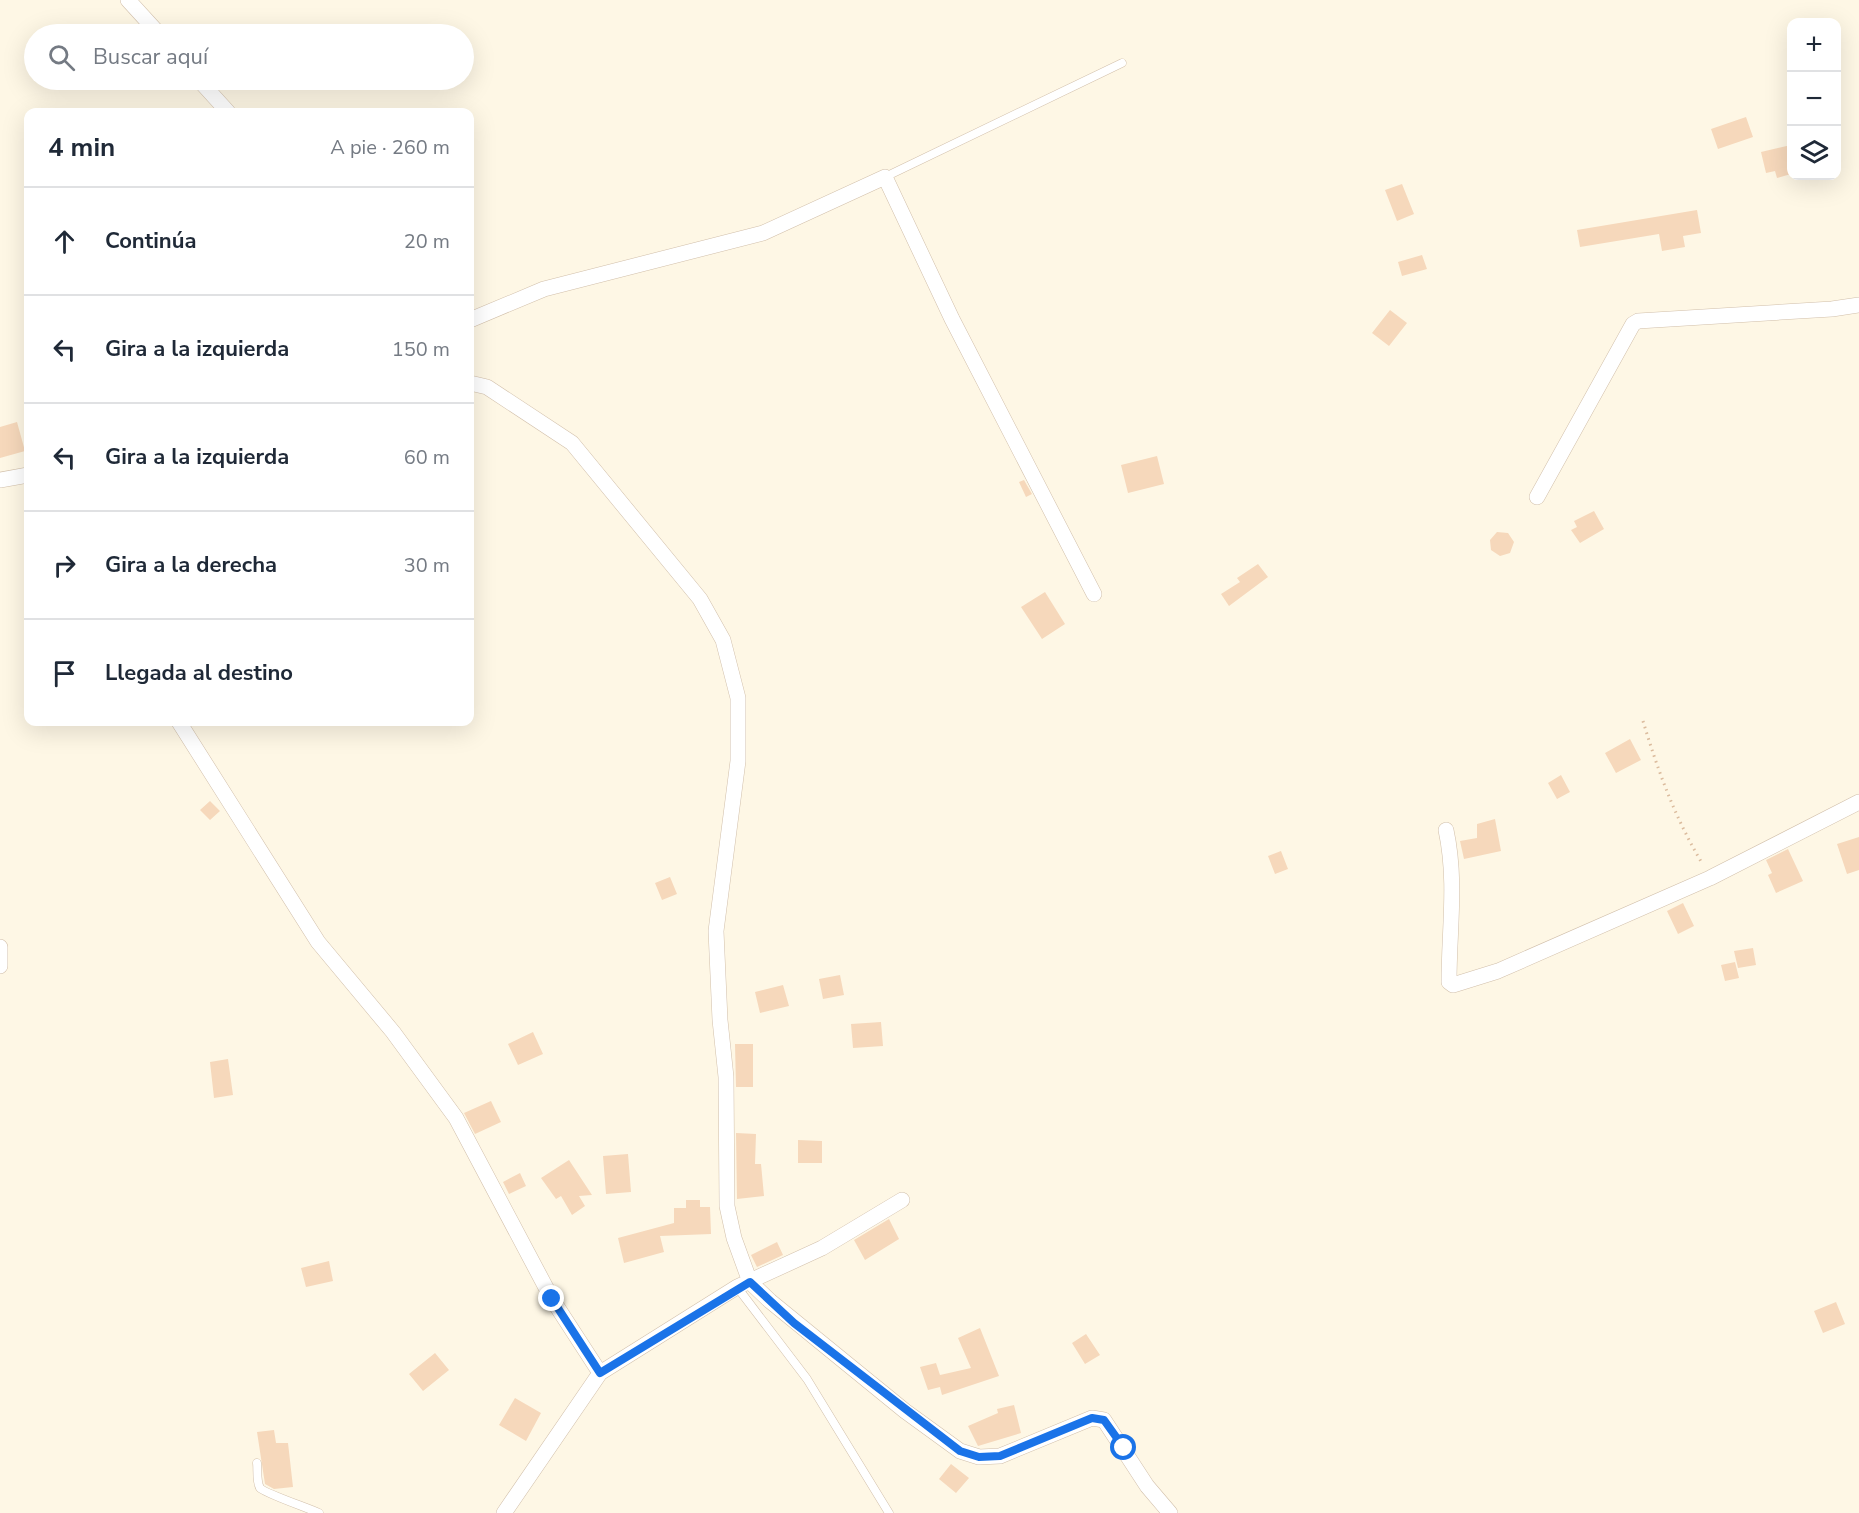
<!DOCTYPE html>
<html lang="es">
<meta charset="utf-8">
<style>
:root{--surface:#fff;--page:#f6f6f7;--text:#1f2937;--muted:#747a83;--line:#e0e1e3}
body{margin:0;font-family:"Nunito Sans",sans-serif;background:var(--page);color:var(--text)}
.controls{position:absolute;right:18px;top:18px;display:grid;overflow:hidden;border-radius:12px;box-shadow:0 6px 24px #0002}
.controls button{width:54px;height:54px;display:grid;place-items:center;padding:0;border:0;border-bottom:2px solid var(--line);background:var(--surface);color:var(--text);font:30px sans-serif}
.stop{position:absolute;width:18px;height:18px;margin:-14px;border:4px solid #1a73e8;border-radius:50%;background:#fff}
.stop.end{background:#1a73e8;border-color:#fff;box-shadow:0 2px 6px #0008}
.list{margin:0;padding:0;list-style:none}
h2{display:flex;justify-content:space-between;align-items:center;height:78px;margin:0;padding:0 24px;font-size:26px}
h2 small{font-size:20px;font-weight:400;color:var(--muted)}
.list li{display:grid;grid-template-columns:39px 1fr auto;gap:18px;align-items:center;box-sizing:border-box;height:108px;padding:0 24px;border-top:2px solid var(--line)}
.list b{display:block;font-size:22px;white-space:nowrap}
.list em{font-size:20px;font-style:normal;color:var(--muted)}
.icon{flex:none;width:33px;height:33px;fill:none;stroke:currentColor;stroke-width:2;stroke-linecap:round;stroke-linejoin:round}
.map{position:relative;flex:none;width:1859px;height:1513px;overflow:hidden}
.search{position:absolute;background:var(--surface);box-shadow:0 6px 24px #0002;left:24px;top:24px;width:450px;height:66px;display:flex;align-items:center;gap:15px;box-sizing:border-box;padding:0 21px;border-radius:33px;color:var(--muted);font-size:22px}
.panel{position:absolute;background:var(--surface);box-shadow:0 6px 24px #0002;left:24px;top:108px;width:450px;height:618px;border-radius:12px}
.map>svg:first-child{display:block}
.building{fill:#f6d8bb}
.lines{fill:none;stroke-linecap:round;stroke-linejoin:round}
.service-casing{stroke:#d1bfaa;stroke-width:9}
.minor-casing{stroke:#d1bfaa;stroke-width:16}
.path{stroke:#dbbb9d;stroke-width:3;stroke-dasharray:1.5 4.5;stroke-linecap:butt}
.service{stroke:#fff;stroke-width:8}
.minor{stroke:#fff;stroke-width:15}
.route{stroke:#1a73e8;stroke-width:8}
</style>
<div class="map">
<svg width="1859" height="1513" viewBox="0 0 1859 1513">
<rect width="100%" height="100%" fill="#fef7e5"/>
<path class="building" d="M1746 117 1753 137 1718 149 1711 129Z
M1791 145V174L1777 178 1775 171 1766 173 1761 152Z
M1402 184 1414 214 1397 221 1385 190Z
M1697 210 1701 233 1683 236 1685 247 1662 251 1659 234 1580 247 1577 230Z
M1422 255 1427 269 1402 276 1398 262Z
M1390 310 1407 323 1389 346 1372 333Z
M17 422 25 451 0 458V427Z
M1157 456 1164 484 1128 493 1121 465Z
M1024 480 1032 494 1026 497 1019 482Z
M1594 511 1604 529 1580 543 1571 530 1577 527 1574 521Z
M1497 532 1508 533 1514 542 1510 553 1500 556 1491 550 1490 540Z
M1258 564 1268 577 1229 606 1221 594 1240 582 1237 578Z
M1045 592 1065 624 1042 639 1021 607Z
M1630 739 1641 760 1616 773 1605 753Z
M1561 775 1570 792 1557 799 1548 783Z
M210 801 220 811 210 820 200 810Z
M1495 819 1501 851 1464 859 1460 841 1477 838V824Z
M1859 837V870L1847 874 1837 844Z
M1788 849 1803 881 1776 893 1768 875 1772 873 1766 860Z
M1281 851 1288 869 1275 874 1268 856Z
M670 877 677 894 662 900 655 883Z
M1683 903 1694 926 1678 934 1667 911Z
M1753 948 1756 965 1738 968 1734 951Z
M1735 962 1739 978 1725 981 1721 965Z
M840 975 844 995 823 999 819 979Z
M783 985 789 1006 760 1013 755 992Z
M881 1022 883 1046 853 1048 851 1024Z
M533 1032 543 1054 518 1065 508 1044Z
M735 1044H753V1087H736Z
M228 1059 233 1095 214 1098 210 1062Z
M491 1101 501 1122 475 1134 464 1113Z
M736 1133 756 1134 755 1164H761L764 1196 737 1199Z
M798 1140 822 1141V1163H798Z
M628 1154 631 1192 606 1194 603 1156Z
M569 1160 592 1195 579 1196 585 1206 572 1215 561 1196 556 1199 541 1178Z
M520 1173 526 1186 509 1194 503 1182Z
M686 1200H700V1207H710L711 1234 660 1236 664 1252 624 1263 618 1238 674 1223V1208H686Z
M889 1219 899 1239 865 1260 854 1240Z
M777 1242 783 1255 757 1267 751 1255Z
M329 1261 333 1281 306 1287 301 1268Z
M1836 1302 1845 1324 1823 1333 1814 1311Z
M980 1328 999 1376 942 1395 940 1387 928 1390 920 1367 936 1363 940 1375 971 1368 958 1338Z
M1086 1334 1100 1355 1085 1364 1072 1343Z
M435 1353 449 1370 423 1391 409 1374Z
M515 1398 541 1413 526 1441 499 1425Z
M1014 1405 1021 1433 978 1446 968 1426 998 1413 997 1409Z
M274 1430 276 1443H288L293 1487 274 1489 265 1484 257 1432Z
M951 1464 969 1478 956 1493 939 1479Z"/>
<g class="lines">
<defs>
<path id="service" d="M885 177 1122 63
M737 1287 807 1379 889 1513
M257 1463C258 1470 256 1481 260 1488 264 1493 308 1508 319 1513"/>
<path id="minor" d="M128 0 159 34
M199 80 228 112
M470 320 544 289 763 233 885 177 952 319 1094 594
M470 383 487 387 572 443 700 599 723 640 738 698V761L716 931 720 1020 726 1077 727 1206 734 1238 750 1282 770 1301 905 1411 960 1451 979 1457 1000 1456 1092 1418 1104 1420 1147 1486 1170 1513
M0 480 28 475
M1537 497 1633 324 1638 321 1832 309 1859 305
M179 722 318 942 393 1032 456 1118 552 1299 600 1373
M1446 830C1457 881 1449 930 1449 982L1453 985 1498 971 1710 878 1859 802
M0 947V966
M504 1513 600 1373 737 1287 822 1248 902 1200"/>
</defs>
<use href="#service" class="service-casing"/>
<use href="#minor" class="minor-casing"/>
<path class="path" d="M1643 721C1658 771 1675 818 1702 863"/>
<use href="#service" class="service"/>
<use href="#minor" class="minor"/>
</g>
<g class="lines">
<path class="route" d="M552 1299 600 1373 750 1282 794 1323 960 1451 979 1457 1000 1456 1092 1418 1104 1420 1124 1448"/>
</g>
</svg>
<div class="controls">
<button>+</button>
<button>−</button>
<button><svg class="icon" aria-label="layers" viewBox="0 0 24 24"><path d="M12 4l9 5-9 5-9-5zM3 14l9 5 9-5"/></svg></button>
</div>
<div class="stop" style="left:1124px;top:1448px"></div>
<div class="stop end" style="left:552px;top:1299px"></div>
<div class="search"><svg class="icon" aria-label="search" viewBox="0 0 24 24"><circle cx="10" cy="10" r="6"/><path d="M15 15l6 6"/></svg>Buscar aquí</div>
<section class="panel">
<h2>4 min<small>A pie · 260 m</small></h2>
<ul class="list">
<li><svg class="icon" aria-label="ahead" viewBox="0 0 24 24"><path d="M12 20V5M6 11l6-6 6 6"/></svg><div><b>Continúa</b></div><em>20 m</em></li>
<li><svg class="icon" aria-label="left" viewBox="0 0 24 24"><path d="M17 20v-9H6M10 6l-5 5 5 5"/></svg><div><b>Gira a la izquierda</b></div><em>150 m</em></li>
<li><svg class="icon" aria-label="left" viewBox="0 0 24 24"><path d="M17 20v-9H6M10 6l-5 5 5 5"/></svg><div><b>Gira a la izquierda</b></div><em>60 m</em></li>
<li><svg class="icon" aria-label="right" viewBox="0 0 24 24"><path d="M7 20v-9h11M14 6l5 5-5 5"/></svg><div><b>Gira a la derecha</b></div><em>30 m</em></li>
<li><svg class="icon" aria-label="arrive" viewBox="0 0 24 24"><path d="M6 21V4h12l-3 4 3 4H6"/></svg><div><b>Llegada al destino</b></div></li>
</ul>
</section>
</div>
